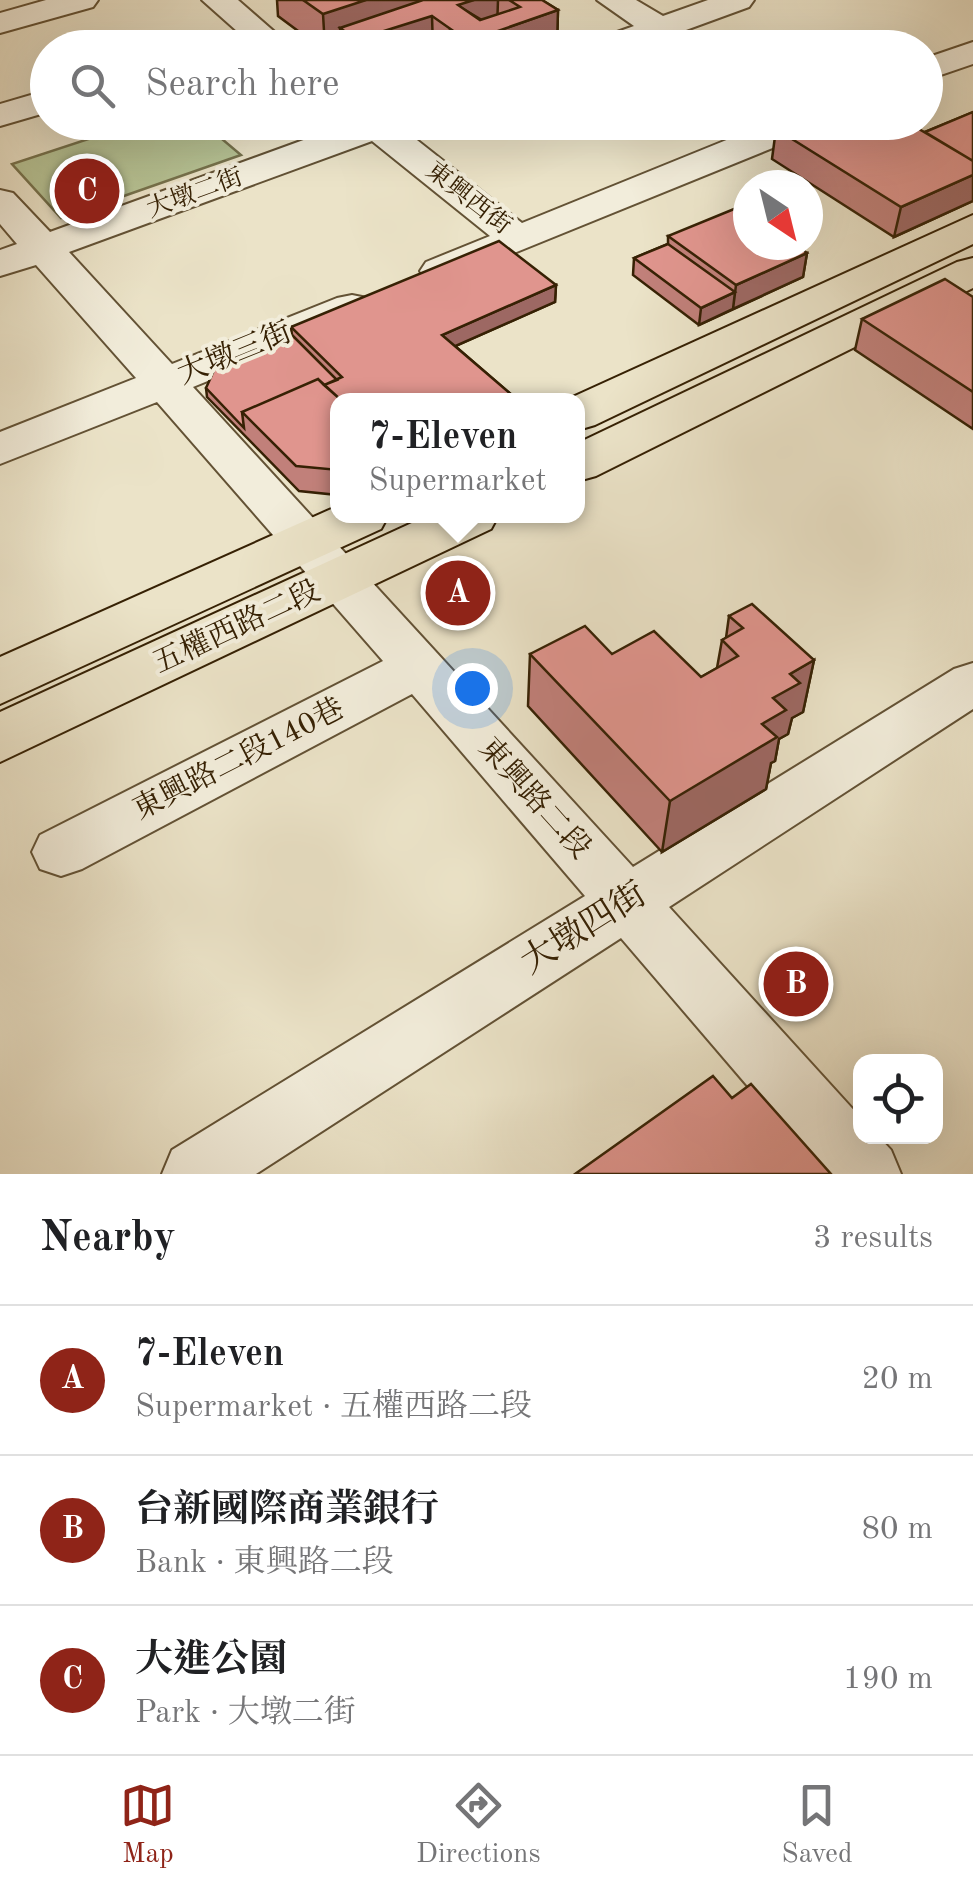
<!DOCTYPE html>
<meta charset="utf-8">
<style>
:root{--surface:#fff;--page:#f2f2f2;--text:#202124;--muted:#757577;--line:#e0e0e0;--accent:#8f2418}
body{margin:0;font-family:"Old Standard TT","Noto Serif TC",serif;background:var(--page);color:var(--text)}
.controls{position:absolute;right:30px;bottom:30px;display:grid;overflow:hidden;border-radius:20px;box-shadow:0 10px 40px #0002}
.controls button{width:90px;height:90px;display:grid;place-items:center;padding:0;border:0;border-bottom:2px solid var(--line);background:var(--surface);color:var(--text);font:50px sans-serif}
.compass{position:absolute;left:733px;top:170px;width:90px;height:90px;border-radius:50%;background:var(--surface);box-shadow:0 10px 40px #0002;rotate:145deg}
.you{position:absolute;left:472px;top:688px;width:35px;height:35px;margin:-25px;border:8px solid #fff;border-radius:50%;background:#1a73e8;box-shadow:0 0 0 15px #1a73e833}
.badge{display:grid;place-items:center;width:65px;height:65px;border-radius:50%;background:var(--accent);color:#fff;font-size:32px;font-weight:700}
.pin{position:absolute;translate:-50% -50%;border:5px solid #fff;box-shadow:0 2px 10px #0006}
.popup{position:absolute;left:330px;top:393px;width:255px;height:130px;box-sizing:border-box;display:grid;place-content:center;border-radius:20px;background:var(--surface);filter:drop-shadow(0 2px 8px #0005);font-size:32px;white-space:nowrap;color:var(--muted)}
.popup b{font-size:38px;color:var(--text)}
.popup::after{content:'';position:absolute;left:50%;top:100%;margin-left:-20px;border:20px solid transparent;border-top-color:var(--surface)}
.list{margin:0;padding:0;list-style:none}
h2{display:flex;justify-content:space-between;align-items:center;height:130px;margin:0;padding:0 40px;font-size:42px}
h2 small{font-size:32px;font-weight:400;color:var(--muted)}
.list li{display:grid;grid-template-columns:65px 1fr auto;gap:30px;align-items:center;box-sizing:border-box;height:150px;padding:0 40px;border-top:2px solid var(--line)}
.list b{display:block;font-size:38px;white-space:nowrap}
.list p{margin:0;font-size:32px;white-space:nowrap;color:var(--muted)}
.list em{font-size:32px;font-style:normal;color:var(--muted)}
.icon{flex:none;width:55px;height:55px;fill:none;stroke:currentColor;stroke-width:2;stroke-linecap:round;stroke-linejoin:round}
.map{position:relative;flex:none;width:973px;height:1174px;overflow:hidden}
.search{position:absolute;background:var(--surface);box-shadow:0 10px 40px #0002;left:30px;right:30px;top:30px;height:110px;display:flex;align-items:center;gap:25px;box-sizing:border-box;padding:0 35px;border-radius:55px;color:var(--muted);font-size:38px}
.sheet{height:580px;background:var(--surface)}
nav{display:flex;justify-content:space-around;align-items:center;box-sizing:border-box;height:140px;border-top:2px solid var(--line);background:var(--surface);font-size:28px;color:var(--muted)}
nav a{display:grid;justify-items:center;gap:5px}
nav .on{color:var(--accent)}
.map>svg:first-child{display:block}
.green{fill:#b7c496;stroke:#76724d;stroke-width:2.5}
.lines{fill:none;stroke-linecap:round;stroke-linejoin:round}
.minor-casing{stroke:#635235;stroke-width:4}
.major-casing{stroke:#362104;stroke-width:4}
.minor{fill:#f2eddb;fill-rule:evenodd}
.major{fill:#ebe3c8;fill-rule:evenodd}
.wall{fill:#c1807a;stroke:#362104;stroke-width:2.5}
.shaded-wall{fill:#9d6863;stroke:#362104;stroke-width:2.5}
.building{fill:#e0958e;stroke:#362104;stroke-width:2.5;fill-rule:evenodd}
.labels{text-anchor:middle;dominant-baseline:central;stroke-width:8;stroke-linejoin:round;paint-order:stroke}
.far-street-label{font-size:25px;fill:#362104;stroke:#f2eddb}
.street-label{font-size:30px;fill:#362104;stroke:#f2eddb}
.near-street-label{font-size:35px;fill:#362104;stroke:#f2eddb}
</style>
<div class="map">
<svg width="973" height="1174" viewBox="0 0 973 1174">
<rect width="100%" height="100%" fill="#ebe3c8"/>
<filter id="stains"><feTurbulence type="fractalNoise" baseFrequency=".002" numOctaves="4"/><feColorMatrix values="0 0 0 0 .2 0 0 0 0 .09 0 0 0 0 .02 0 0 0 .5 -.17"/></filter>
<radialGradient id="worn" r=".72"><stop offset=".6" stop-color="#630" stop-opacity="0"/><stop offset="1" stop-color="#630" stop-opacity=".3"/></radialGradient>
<path class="green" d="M140 122 203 123 241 155 61 218 12 164Z"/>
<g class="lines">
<defs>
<path id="minor" d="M46 0H98L93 7 0 33V13Z
M202 0H238L293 48H256Z
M597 0H636L663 16 708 0H754L749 7 686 30 697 40 692 47 670 48 657 40 637 48H588L592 41 634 26Z
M973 42V64L926 80V58Z
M48 90V112L0 126V104Z
M353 122H408L403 129 522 223 771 122H822L817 130 440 283 426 280 420 271 426 262 490 236 372 141 69 252 172 364 337 298 352 295 367 298 373 307 367 316 193 387 633 867 954 669 973 663V709L669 907 860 1117V1136H878L891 1150 901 1174H823L621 938 256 1174H162L172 1150 585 896 412 694 82 869 61 876 40 869 32 852 40 835 383 661 157 402 0 464V432L136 378 36 265 0 276V250L17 244 0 224V190L13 193 50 232Z"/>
<path id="major" d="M973 215V244L595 425 578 430V400H566Z
M973 258V288L596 476 578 481V443L957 262Z
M338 506V516H388L381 529 0 704V657Z
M427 516H498L491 529 0 762V712Z"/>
</defs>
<use href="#minor" class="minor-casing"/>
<use href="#major" class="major-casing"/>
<use href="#minor" class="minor"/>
<use href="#major" class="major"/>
</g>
<path class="wall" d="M277 0H542L558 10 557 46 553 48H342V45L336 48H321L278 16Z
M973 112V201L894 237 772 159 776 129 925 132Z
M668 236 807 253 803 277 699 325 633 275 634 258 668 244Z
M556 285 555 302 455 346 513 396V400H338V495L299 491 207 397 206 388 292 335 291 327Z
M973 297V429L855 350 862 319Z
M729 616 814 660 803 712 792 718 788 734 779 739 775 761 771 763 766 789 662 852 528 706 530 654H612L701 677 717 668 722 640 726 638Z"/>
<path class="shaded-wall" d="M314 0H498L497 29 458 6 432 16 433 48H385L340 28 342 45 336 48H325L323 14Z
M558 10 557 46 553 48H449Z
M973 175V201L894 237 901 207Z
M807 253 803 277 733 309 736 285Z
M556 285 555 302 442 352V335Z
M735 292 733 309 699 325 701 308Z
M814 660 803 712 792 718 788 734 779 739 775 761 771 763 766 789 662 852 670 801 762 724 773 698 790 674Z"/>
<path class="building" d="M303 0H366L323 14Z
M423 0H474L458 5 480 20 520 7 509 0H542L558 10 449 48H369L340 28ZM432 16 452 30 403 45 384 31Z
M973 112V161L925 132Z
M793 122H907L973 161V175L901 207 776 129Z
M739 207 748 213V245H796L807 253 736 285 668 236Z
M499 241 556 285 442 335 513 396 504 400H341L324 385 342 377 291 327Z
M668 244 735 292 701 308 634 258Z
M945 279 973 297V392L862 319Z
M292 335 337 380 324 385 318 379 242 412 244 428 206 388 216 366Z
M318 379 341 400H338V470L296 466 242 412Z
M752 604 814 660 790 674 800 683 773 698 786 710 762 724 777 737 670 801 530 654 585 626 612 654 654 631 701 677 738 656 722 640 743 628 729 616Z
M713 1076 732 1098 751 1084 831 1174H575Z"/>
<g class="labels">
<g class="far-street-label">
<text transform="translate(195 194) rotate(-20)">大墩二街</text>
<text transform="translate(468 199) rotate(38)">東興西街</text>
</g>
<g class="street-label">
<text transform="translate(235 354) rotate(-22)">大墩三街</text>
<text transform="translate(237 628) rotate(-25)">五權西路二段</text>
<text transform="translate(239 760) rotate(-27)">東興路二段140巷</text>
<text transform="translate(534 799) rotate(48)">東興路二段</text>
</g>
<g class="near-street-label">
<text transform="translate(584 929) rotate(-32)">大墩四街</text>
</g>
</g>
<rect width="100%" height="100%" filter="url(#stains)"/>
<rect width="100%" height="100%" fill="url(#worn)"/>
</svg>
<div class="controls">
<button><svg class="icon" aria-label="locate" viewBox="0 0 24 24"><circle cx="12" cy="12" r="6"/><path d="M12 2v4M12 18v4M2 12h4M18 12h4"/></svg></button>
</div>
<svg class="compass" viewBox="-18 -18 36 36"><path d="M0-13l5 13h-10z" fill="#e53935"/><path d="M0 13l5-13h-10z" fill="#757577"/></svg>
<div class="you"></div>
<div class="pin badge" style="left:458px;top:593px">A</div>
<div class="popup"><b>7-Eleven</b>Supermarket</div>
<div class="pin badge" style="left:796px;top:984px">B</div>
<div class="pin badge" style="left:87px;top:191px">C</div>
<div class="search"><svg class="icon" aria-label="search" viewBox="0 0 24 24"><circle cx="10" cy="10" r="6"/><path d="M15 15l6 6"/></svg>Search here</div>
</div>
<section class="sheet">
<h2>Nearby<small>3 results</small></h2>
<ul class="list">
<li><span class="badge">A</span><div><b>7-Eleven</b><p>Supermarket · 五權西路二段</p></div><em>20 m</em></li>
<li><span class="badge">B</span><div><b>台新國際商業銀行</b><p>Bank · 東興路二段</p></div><em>80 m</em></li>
<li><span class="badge">C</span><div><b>大進公園</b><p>Park · 大墩二街</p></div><em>190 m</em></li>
</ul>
</section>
<nav>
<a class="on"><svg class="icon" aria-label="map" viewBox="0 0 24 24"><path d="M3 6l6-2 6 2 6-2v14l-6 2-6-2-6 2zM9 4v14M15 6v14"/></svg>Map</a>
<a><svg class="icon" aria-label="directions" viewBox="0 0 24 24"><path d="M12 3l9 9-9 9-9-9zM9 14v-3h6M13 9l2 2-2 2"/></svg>Directions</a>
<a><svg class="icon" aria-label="saved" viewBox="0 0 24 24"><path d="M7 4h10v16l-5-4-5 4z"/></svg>Saved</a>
</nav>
